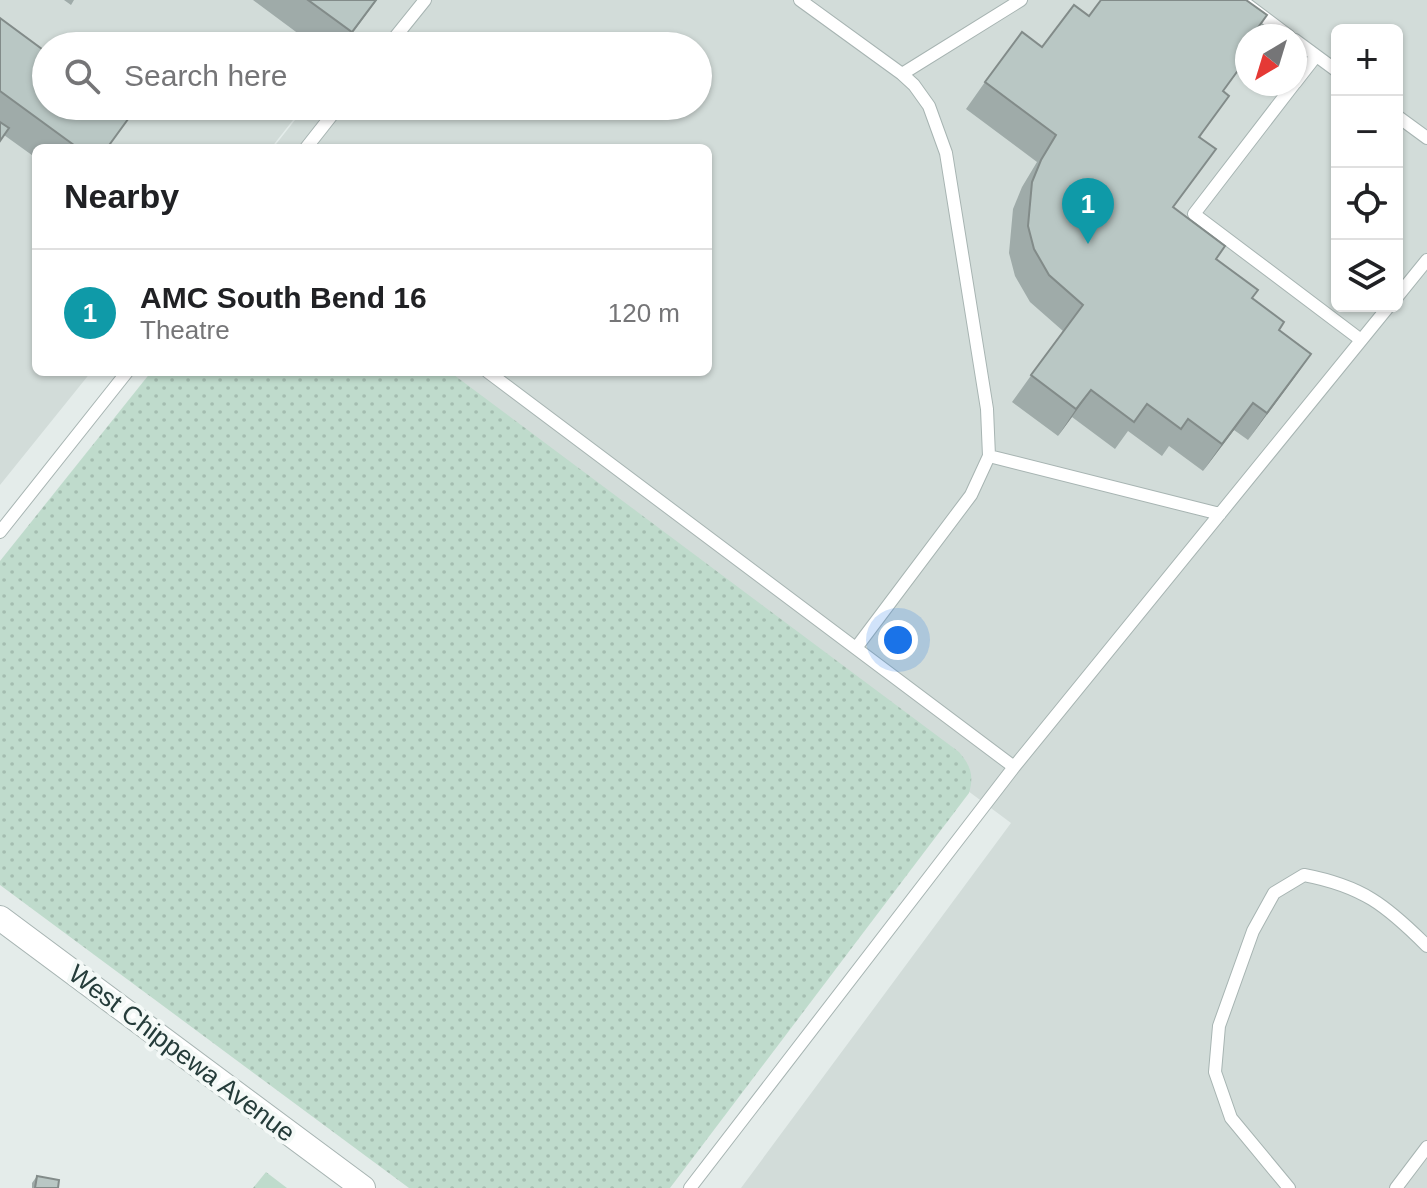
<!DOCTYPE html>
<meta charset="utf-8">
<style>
:root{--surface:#fff;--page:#f2f2f2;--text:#202124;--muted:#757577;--line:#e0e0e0;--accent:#2563eb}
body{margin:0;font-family:Helvetica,sans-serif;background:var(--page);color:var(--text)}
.controls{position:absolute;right:24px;top:24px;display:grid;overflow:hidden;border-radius:12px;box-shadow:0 2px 6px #0004}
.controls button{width:72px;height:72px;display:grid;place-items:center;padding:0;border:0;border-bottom:2px solid var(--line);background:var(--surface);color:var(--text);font:40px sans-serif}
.compass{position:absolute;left:1235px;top:24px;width:72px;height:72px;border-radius:50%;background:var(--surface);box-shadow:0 2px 6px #0004;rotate:218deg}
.you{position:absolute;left:898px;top:640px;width:28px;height:28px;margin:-20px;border:6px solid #fff;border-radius:50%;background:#1a73e8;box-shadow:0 0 0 12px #1a73e833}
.badge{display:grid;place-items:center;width:52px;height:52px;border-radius:50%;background:var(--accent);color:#fff;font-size:26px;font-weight:700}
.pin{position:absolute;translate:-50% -66px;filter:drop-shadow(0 2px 4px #0008)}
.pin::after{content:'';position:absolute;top:42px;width:28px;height:24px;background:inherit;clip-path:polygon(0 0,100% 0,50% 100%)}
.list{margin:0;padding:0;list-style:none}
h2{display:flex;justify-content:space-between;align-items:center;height:104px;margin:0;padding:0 32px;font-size:34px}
h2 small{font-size:26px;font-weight:400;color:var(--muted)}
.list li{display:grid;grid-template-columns:52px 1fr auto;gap:24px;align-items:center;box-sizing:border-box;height:128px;padding:0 32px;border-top:2px solid var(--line)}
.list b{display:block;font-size:30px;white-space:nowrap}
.list p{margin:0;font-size:26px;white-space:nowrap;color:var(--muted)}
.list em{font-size:26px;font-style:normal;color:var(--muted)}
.icon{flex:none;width:44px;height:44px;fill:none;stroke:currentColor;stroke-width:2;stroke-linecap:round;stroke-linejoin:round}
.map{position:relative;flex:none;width:1427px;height:1188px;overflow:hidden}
.search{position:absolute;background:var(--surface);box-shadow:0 2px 6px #0004;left:32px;top:32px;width:680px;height:88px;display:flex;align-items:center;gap:20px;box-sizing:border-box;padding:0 28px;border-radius:44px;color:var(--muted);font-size:30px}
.panel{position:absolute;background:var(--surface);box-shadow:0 2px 6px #0004;left:32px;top:144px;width:680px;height:232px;border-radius:12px}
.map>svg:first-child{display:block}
.built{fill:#d2dcd9;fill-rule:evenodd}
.green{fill:url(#green-dots)}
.forest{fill:url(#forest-firs)}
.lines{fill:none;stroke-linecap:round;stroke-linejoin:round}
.lane-casing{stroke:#a7b4b2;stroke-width:14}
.street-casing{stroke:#a7b4b2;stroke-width:26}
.lane{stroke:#fff;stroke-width:12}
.street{stroke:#fff;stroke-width:24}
.wall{fill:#9faba9}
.shaded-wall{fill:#828b89}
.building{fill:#b9c7c4;stroke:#828b89;stroke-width:2}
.labels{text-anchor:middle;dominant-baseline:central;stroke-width:8;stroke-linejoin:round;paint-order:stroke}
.street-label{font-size:26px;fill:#253c3a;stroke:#f4f9f7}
</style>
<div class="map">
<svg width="1427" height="1188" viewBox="0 0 1427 1188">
<defs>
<pattern id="green-dots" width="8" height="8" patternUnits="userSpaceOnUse" patternTransform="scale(2)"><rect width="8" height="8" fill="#bfdbcc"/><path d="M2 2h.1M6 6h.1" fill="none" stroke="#a4bdb0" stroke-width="1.8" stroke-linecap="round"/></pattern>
<pattern id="forest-firs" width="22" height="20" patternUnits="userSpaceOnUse" patternTransform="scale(2)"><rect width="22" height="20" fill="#bfdbcc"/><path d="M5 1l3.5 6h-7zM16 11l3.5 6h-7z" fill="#a4bdb0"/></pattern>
</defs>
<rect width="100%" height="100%" fill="#e4ecea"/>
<path class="built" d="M0 0H1427V1188H741L1011 823 406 372H708V148H273L306 106H698V46H46V106H304L271 148H36V372H91L0 485ZM1337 30H1397V306H1337ZM1247 36H1295V84H1247Z"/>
<path class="green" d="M151 372H450L959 752C971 766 974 776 969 793L670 1188H409L0 885V561Z"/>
<path class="forest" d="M266 1172 287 1188H253Z"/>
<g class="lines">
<defs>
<path id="lane" d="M800 0 902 74 914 85 929 106 946 153 987 409 989 456 971 495 856 648
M1241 0 1289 36
M1295 40 1337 71
M388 46 425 0
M902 74 1021 0
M1295 83 1316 56
M1294 84 1194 214 1361 340
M1397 116 1427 138
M306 148 339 106
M1397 297 1427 260
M488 372 1014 767
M989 456 1220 514
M0 532 127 372
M690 1188 1014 767 1389 306
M1289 1188 1231 1118 1215 1072 1219 1026 1253 931 1274 893 1304 875C1362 886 1386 905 1427 946
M1396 1188 1427 1147"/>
<path id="street" d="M0 918 363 1188"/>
</defs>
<use href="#lane" class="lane-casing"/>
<use href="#street" class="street-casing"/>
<use href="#lane" class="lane"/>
<use href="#street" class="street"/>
</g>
<path class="wall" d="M64 0H74L71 5Z
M253 0H377L343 46H315Z
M1089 16 1247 44 1243 50 1200 138 1216 149 1173 208 1279 330 1311 354 1248 440 1234 430 1203 471 1169 446 1162 456 1128 431 1115 449 1072 417 1058 436 1012 402 1063 331 1030 302 1015 276 1009 253 1013 209 1022 187 1037 162 966 109 985 82Z
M0 18 108 148H36V158L4 135 0 141Z
M37 1176 58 1188H32V1183Z"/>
<path class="shaded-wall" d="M1311 354 1292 381 1248 440 1267 413Z
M1091 390 1072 417 1058 436 1076 409Z
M1253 403 1234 430 1203 471 1222 444Z"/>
<path class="building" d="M308 0H376L352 32Z
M1101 0H1246L1267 15 1252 36H1247V43L1242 50 1247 53V58L1223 91 1229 96 1199 137 1216 149 1173 207 1225 246 1216 259 1258 290 1252 298 1284 322 1279 330 1311 354 1267 413 1253 403 1222 444 1188 419 1181 429 1147 404 1134 422 1091 390 1076 409 1031 375 1083 305 1049 275 1034 249 1028 226 1032 182 1041 160 1056 135 985 82 1022 32 1042 47 1074 5 1089 16Z
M0 18 46 52V106H119L131 115 107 148H78L0 91Z
M0 122 9 128 0 141Z
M37 1176 59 1180 58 1188H35Z"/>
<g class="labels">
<g class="street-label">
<text transform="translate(182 1053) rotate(37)">West Chippewa Avenue</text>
</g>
</g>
</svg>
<div class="controls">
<button>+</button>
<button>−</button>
<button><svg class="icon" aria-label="locate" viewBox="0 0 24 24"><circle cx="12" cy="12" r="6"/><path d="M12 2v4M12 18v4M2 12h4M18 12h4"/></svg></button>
<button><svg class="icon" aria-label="layers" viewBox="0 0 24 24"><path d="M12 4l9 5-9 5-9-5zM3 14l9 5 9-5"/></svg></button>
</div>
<svg class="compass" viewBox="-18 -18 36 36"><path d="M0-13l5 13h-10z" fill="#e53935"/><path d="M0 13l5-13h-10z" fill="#757577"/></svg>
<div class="you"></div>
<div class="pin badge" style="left:1088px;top:244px;background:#0f9aa8">1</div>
<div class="search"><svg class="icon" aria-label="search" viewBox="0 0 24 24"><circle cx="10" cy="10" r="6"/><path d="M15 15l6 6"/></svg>Search here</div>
<section class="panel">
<h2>Nearby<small></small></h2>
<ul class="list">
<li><span class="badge" style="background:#0f9aa8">1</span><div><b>AMC South Bend 16</b><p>Theatre</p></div><em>120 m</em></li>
</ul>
</section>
</div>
